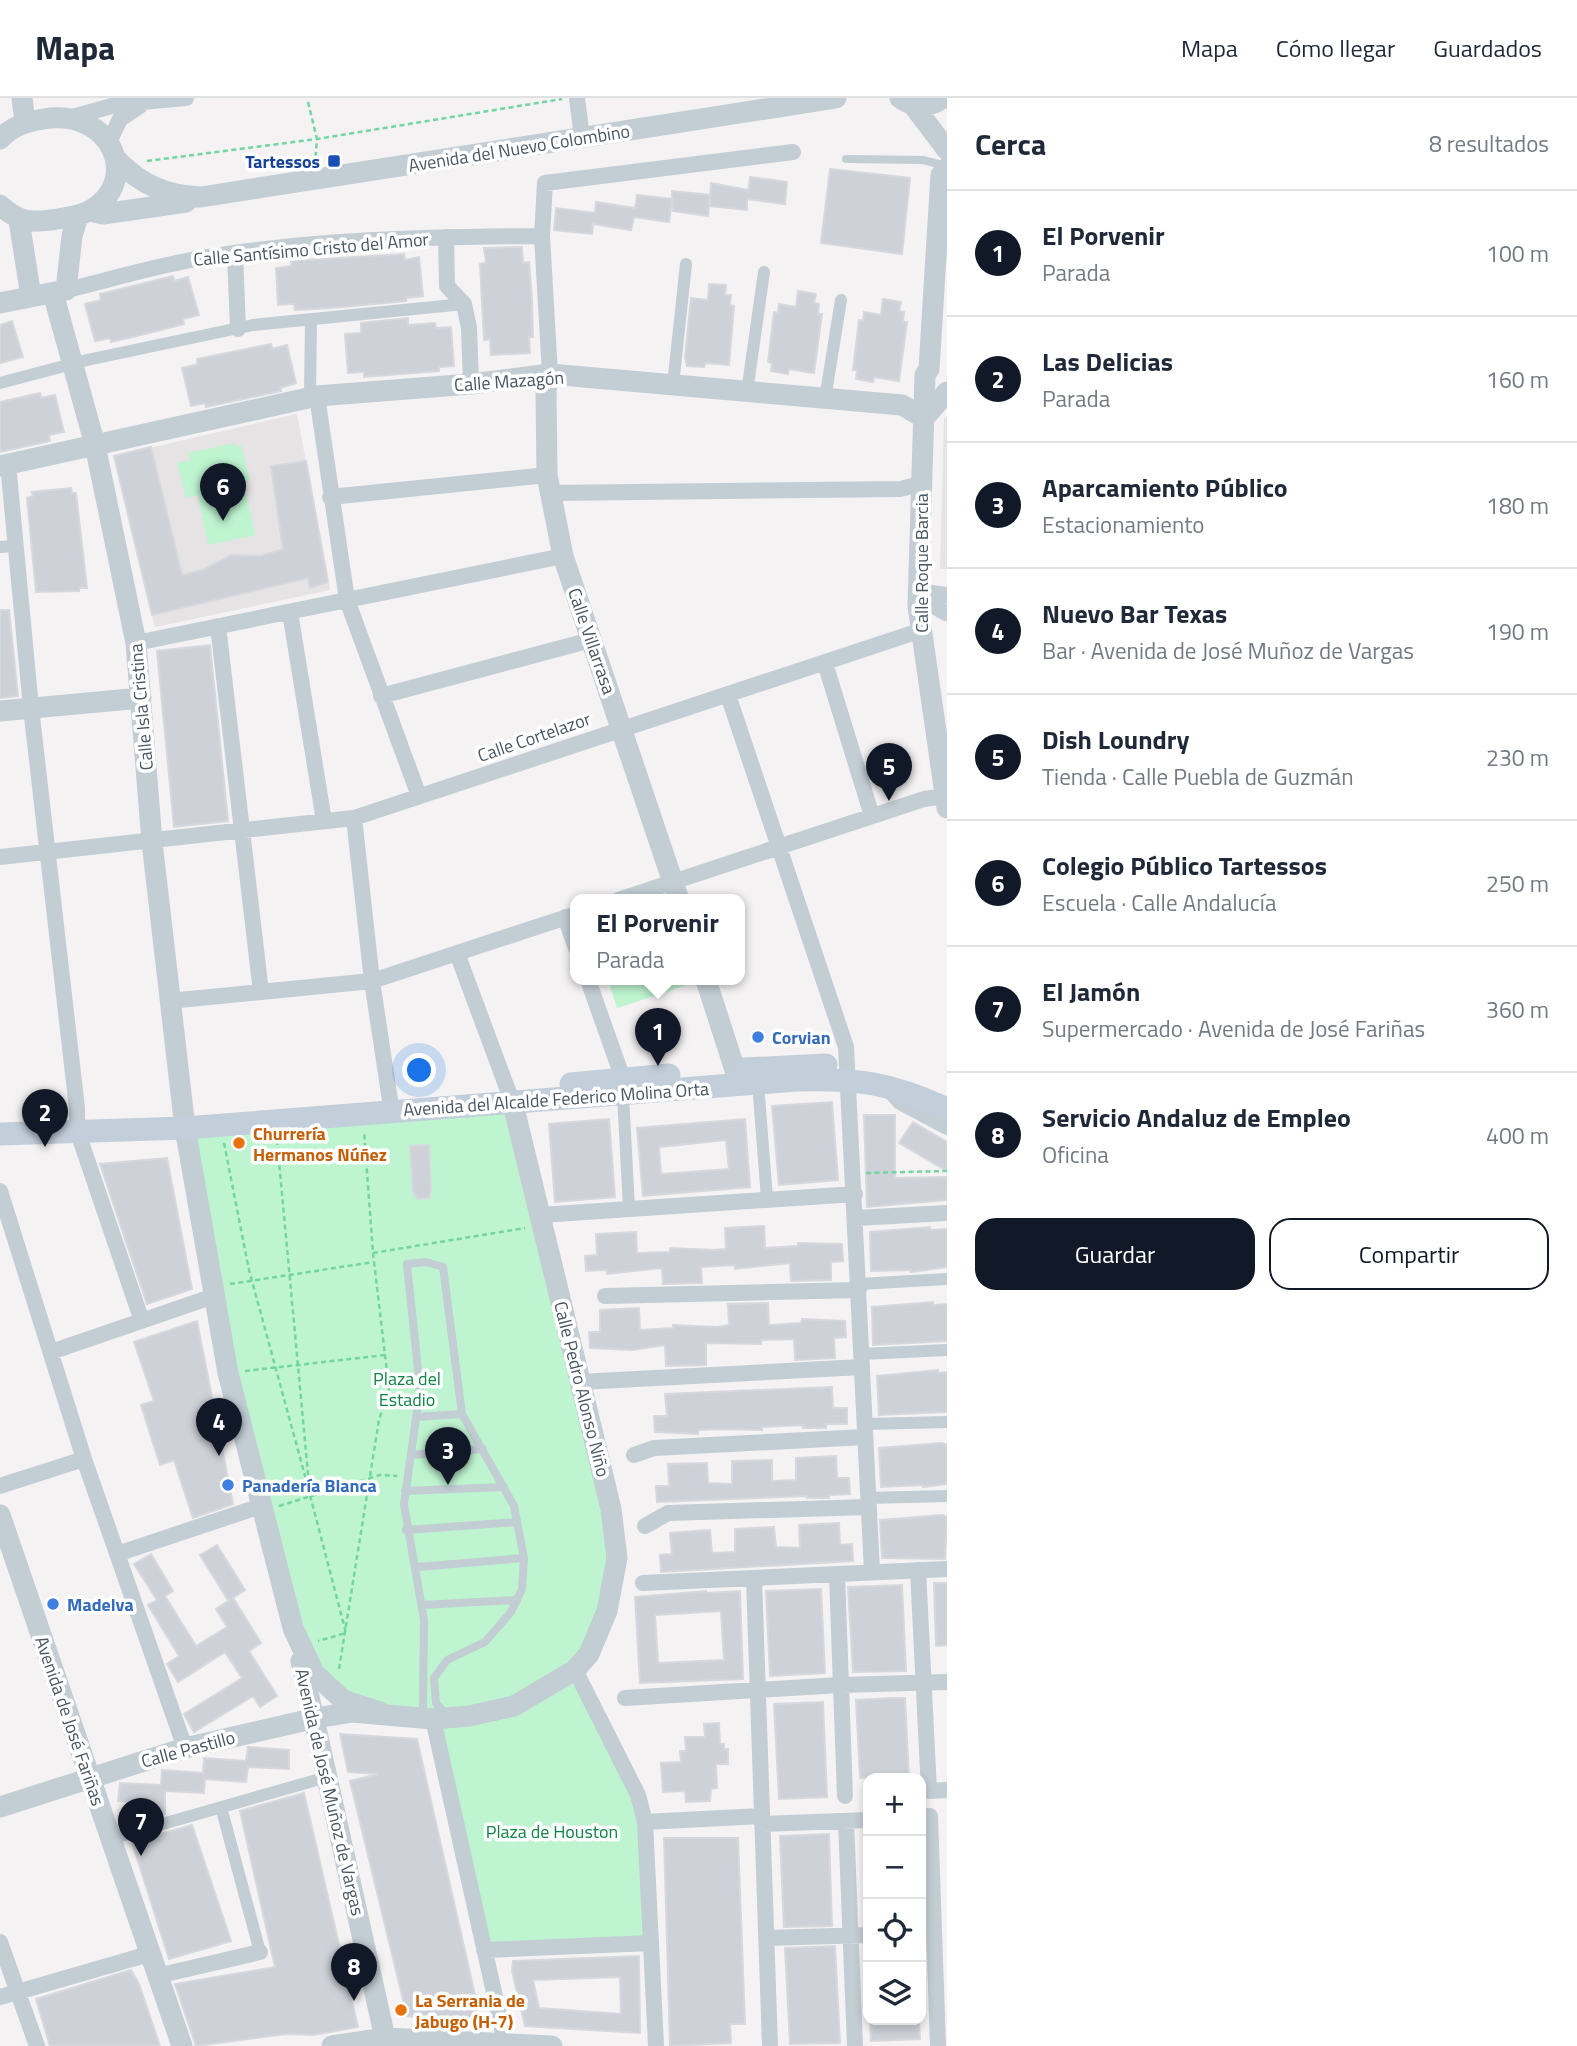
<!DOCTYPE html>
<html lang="es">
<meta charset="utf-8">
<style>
:root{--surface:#fff;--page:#f6f6f7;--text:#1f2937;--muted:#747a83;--line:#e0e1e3;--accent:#111827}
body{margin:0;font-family:"Titillium Web",sans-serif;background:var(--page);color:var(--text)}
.controls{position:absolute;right:21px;bottom:21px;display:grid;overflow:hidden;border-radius:14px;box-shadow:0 4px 10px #0003}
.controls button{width:63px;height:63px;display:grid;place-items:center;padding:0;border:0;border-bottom:2px solid var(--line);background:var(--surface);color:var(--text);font:35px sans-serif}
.you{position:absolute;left:420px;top:973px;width:24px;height:24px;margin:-18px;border:5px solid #fff;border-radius:50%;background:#1a73e8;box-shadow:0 0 0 10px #1a73e833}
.badge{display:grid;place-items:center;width:46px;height:46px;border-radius:50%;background:var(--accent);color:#fff;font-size:23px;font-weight:700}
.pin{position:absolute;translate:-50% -58px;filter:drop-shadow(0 2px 4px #0008)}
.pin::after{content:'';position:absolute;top:37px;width:24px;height:21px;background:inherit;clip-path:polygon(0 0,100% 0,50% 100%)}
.popup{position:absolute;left:570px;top:796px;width:175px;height:91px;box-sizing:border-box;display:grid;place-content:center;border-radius:14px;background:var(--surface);filter:drop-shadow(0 2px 5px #0005);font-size:23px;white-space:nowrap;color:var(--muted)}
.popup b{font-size:26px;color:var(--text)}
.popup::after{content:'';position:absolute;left:50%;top:100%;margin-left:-14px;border:14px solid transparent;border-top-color:var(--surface)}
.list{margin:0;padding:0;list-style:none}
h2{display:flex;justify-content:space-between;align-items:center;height:91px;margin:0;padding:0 28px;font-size:30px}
h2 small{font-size:23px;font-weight:400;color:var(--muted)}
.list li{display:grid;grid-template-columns:46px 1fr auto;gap:21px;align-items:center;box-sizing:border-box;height:126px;padding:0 28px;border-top:2px solid var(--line)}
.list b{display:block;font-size:26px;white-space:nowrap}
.list p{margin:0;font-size:23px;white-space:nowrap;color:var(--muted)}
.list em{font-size:23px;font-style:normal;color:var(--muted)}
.actions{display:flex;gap:14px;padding:21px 28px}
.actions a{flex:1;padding:16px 0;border:2px solid var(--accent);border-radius:21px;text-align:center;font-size:24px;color:var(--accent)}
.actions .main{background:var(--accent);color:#fff}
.icon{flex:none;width:38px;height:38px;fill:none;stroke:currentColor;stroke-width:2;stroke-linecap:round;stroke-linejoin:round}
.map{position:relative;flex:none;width:947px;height:1948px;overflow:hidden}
header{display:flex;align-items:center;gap:42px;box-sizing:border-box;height:98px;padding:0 35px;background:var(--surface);border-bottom:2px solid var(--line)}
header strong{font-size:33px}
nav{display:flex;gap:38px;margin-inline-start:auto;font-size:24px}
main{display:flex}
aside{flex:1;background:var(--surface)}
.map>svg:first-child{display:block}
.education{fill:#e5e3e4}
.green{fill:#bff4d1}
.building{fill:#ced1d7;stroke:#d6d8de;stroke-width:2;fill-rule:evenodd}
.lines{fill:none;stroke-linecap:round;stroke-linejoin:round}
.path{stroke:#73d5a1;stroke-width:2.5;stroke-dasharray:5 3.5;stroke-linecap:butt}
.service{stroke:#c2cdd4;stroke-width:8}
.pedestrian{stroke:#c2cdd4;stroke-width:12}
.minor{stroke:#c2cdd4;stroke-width:16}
.tertiary{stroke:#c2cdd4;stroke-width:21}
.secondary{stroke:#c2ceda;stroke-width:23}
.transit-dot{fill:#1a4fb4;stroke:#fff;stroke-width:2.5}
.shop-dot{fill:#3f7fe0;stroke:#fff;stroke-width:2.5}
.food-dot{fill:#e8710a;stroke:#fff;stroke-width:2.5}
.labels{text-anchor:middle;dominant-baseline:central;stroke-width:7;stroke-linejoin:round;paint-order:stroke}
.street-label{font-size:18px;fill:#485661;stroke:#fff}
.transit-label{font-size:18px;font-weight:bold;fill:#164399;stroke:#fff;text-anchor:end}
.shop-label{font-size:18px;font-weight:bold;fill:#366cbe;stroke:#fff;text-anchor:start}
.food-label{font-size:18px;font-weight:bold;fill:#c56008;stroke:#fff;text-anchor:start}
.park-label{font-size:18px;fill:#108546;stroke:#fff}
</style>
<header>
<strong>Mapa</strong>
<nav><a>Mapa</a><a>Cómo llegar</a><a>Guardados</a></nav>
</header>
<main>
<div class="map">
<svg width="947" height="1948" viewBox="0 0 947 1948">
<rect width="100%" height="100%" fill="#f4f2f2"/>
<path class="education" d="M297 316 330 492 155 529 114 358Z
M947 318V471H940L944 321Z"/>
<path class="green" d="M235 345 236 349 241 347 250 382 244 384 255 437 208 447 198 397 186 400 177 365 190 362 188 355Z
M608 882H693L694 885 617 910Z
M513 1006 617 1460 575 1572 638 1697 651 1845 484 1852 433 1621 343 1602 293 1530 185 1030Z"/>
<path class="building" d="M830 71 910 80 902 156 821 145Z
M750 79 787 84 785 106 747 101V112L710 108 711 85 748 92V95Z
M672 93 710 97 708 118 673 113Z
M637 97 672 101 669 124 634 119 631 132 593 126 592 136 554 132 556 110 595 115 596 104 635 110Z
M522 149 523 165 529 164 532 202 533 239H529L530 255 491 257 490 241 484 242 480 166 486 165 484 150Z
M404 156 405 162 419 159 423 198 406 200V203L331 210 295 212 294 206 278 207 276 170 291 168V163Z
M173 178 174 183 188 179 199 217 183 221 184 226 149 235 111 244 110 240 95 243 85 206 101 202 100 196Z
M709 186 726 187 725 197H731L730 207 734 208 729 267 705 265 704 269 687 268 685 259 691 200 708 202Z
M798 193 816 196 814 205 819 206 818 216H822L814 275 789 271 788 276 771 273 772 265 768 264 774 214 778 215 779 206 796 209Z
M883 201 901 204 899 213 904 214 903 224H907L899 283 874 279 873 284 856 281 857 272H853L859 222 863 223 864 214 881 217Z
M408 220V227L435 225 436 230 451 229 454 268 439 269V273L364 279V274L348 275 345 236 361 235V225Z
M12 223 23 259 0 265V227Z
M271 246 272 251 287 247 296 285 280 290 281 293 206 309 205 305 191 308 182 270 198 266 197 261Z
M40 295 41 300 55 297 64 334 49 337 50 343 0 354V304Z
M151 349 182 477 203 472 231 457 261 458 283 451 271 368 306 363 328 484 310 490 308 480 152 517 114 358Z
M71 390 72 395H76L87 490H79V493L36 494 27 400 33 398 32 394Z
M0 512H9L18 598 0 600Z
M210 547 228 723 174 729 157 553Z
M832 1004 838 1082 779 1087 772 1008Z
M864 1017H895V1080L947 1079V1102L867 1109Z
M609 1021 615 1099 555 1104 549 1026Z
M745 1021 750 1089 643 1098 637 1030ZM726 1042 729 1071 661 1076 659 1049Z
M913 1024 947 1044V1073L899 1045Z
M429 1047 431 1093 429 1100 417 1101 413 1094 410 1048Z
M167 1060 192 1191 147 1206 100 1066Z
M764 1128 765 1150 798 1148V1145L842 1146 843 1163 831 1164V1182L791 1183 790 1165 735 1171V1167L701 1169 702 1185 663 1186 662 1170 607 1176 606 1172 586 1173 585 1158 597 1157 596 1136 636 1134 637 1155 670 1154V1150L714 1152 726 1151 725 1130Z
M930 1129V1132L947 1131V1169L911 1174V1172L871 1173 870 1134Z
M933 1204V1207L947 1206V1243L873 1247 872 1209Z
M768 1205 769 1227 801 1225 802 1221 845 1223 846 1239 834 1240 835 1260 795 1262 794 1241 761 1242V1246L706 1245V1267L666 1268 665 1247 633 1252 590 1250 589 1234H600V1212L639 1210 640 1232 673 1230V1227L717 1229 729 1227 728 1206Z
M197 1223 233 1406 193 1420 174 1362 160 1367 141 1307 154 1303 134 1244Z
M938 1272V1275L947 1274V1314L879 1317 877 1278Z
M832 1289 833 1310H847V1326H826V1330H803L804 1327 762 1329V1332L719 1331 698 1332V1336L655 1334 654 1318H667L665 1296Z
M942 1345 947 1347V1386L923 1389V1387L881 1389 879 1350Z
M836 1358 837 1380H849L850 1396 829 1397V1400H807L806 1398 657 1404 656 1388H669L668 1366 707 1365 708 1385 732 1386V1363L772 1362V1383L796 1382V1360Z
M943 1417 947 1419 945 1461 882 1460 880 1422Z
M839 1425 840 1447 852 1446 853 1463 661 1474 660 1457 672 1456 670 1435 710 1432 712 1455 735 1454V1431L774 1429 776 1449 800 1450 799 1427Z
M217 1447 245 1492 233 1500 261 1545 249 1553 277 1598 260 1609 253 1598 194 1634 184 1616 242 1580 225 1554 178 1584 167 1566 179 1558 148 1507 157 1502 134 1466 151 1456 173 1493 165 1498 196 1548 227 1529 216 1511 231 1501 228 1502 200 1457Z
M934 1485H947V1547L936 1548Z
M902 1487 906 1573 853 1574 848 1489Z
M821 1491 825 1575 770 1578 766 1493Z
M706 1493V1495L740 1493 743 1581 640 1585 635 1499ZM721 1513 724 1562 658 1565 655 1517Z
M892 1600H905L909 1680H860L856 1602Z
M823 1604 827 1699 779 1701 774 1606Z
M719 1625 720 1646H724V1651H728V1666H716L717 1690 711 1691 710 1703 686 1704 685 1693 663 1694 661 1665 681 1664 680 1653H686L685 1639H705L704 1626Z
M340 1636 417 1641 482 1928 407 1918 350 1683 378 1676 348 1674Z
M248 1649 289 1652V1671L248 1669 246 1684 205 1681 204 1695 165 1693V1716L146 1722 142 1705 118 1703 120 1685 161 1687 162 1672 203 1675 204 1660 246 1663Z
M304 1695 358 1929 313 1937 286 1936 196 1948 175 1886 275 1869 240 1713Z
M192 1727 231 1843 169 1861 132 1744Z
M829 1736 832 1828 784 1829 780 1738Z
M664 1740H738L745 1926H730L731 1945 670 1948Z
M835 1848 840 1945 790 1946 785 1850Z
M639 1858 640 1935 525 1928 512 1873 513 1863ZM620 1879 621 1916 539 1910 533 1882Z
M131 1872 139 1886 160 1948H50L36 1901Z
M870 1922H919L920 1941 871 1943Z"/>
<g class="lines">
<path class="path" d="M308 4 317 41 315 64
M147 63 317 41 562 1
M277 1042 310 1397 346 1535 318 1543
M224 1045 249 1172 308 1389
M866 1075 947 1073
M373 1155 525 1130
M230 1186 374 1164
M245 1273 385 1257
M279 1408 380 1377 397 1378
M339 1571 379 1322 389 1291 373 1155 364 1034"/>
<path class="service" d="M846 61 923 62 947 68
M416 1319 462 1316
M411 1357 483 1351
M405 1393 504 1389
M406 1432 517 1424
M417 1469 524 1460
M422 1507 517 1502
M417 1616 423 1610 424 1522 404 1406 420 1291 407 1166 426 1164 443 1169 462 1316 514 1408 524 1460 522 1491 511 1514 485 1544 447 1562 434 1580 436 1605 447 1617"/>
<path class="pedestrian" d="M0 285 87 262 253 227 464 206
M673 287 686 166
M747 294 764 174
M310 299 311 222
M825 301 841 202
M0 449 16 448
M758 985 767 1101
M623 997 629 1111
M859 1186 947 1181
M862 1256 947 1252
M865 1326 947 1324
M868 1400 947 1398
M221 1709 260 1854
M110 1741 327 1679"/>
<path class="minor" d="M577 0 582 40
M72 19 119 6 186 0
M109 44 120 21 141 7
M446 139 447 188 464 206 469 230 471 286
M235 155 238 231
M66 192C108 182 149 170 191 162 306 141 426 139 542 138
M550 276 542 138 545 85 793 54
M317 298 347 502 419 698
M8 366 31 610 77 1010V1032L142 1223
M551 395 900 391 921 386
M330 399 547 377
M918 493 947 497
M918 508H934L946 515
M290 514 324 723
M218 528 261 894
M136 545 563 458
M825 565 872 718
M728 597 846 949 872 1474
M381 598 591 542
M354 720 372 883 390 1002
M0 759 354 720 919 533
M618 802 924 701 945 698
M565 819 576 850
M457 855 513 1006
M588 882 623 981
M169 903 372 883 576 816
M888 990 900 1004 947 1029
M0 1093 84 1361 185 1650
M540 1117 855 1096
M856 1120 947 1115
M605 1198 859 1192
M51 1254 214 1198
M580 1284 862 1269
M634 1357 654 1350 865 1339
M0 1388 84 1361
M645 1428 668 1415 868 1409
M117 1456 261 1408
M918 1472 929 1693 947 1692
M837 1477 845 1698
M754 1481 770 1948
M643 1485 947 1471
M575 1572 638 1697 645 1724 656 1948
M625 1600 840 1587 947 1584
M433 1621 506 1948
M921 1719 930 1718 938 1948
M846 1723 855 1948
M645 1724 761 1718
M762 1726 868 1722
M766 1840 868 1837
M0 1844 37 1948
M484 1852 651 1845
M157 1878 260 1854
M0 1899 149 1856"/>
<path class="tertiary" d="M22 0 25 24
M900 0C914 10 929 10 943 0
M913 7 947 52
M0 41C13 28 25 24 43 21 112 9 143 84 89 113 80 118 69 119 58 121 33 125 19 125 0 107
M115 60C140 86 165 98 201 99L836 0
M947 70 941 77 929 271 925 277 918 508 947 710
M90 113 103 116 186 104
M19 122 31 199
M53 195 95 347 136 545 152 744 185 1030 228 1275 293 1530 314 1575 343 1602 380 1614
M0 205 66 192 72 138 78 118
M550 276 546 292 547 377 563 458 679 802
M924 320 947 294
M0 368 317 298 471 286 550 276 902 307 924 320
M0 613 141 600
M706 882 735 972
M0 1417 182 1948
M301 1563 385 1940
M0 1709 185 1650 316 1620 352 1614 433 1621 469 1618 514 1608 575 1572 589 1556 607 1513 617 1460 611 1411 513 1006
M332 1948 385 1940 552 1948"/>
<path class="secondary" d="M745 971 826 967
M571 986 669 977
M0 1036 185 1030 796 982C856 980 892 985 947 1011"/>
</g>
<rect class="transit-dot" x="327" y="56" width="14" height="14" rx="3.5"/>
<g class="shop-dot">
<circle cx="758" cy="939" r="7"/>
<circle cx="228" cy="1387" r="7"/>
<circle cx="53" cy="1506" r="7"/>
</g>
<g class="food-dot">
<circle cx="239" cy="1045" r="7"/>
<circle cx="401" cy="1912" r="7"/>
</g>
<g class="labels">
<g class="street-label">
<text transform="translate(519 50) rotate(-9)">Avenida del Nuevo Colombino</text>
<text transform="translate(311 151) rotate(-5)">Calle Santísimo Cristo del Amor</text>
<text transform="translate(509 283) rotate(-4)">Calle Mazagón</text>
<text transform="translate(921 465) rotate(-90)">Calle Roque Barcia</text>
<text transform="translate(592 543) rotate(71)">Calle Villarrasa</text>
<text transform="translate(141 609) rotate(-95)">Calle Isla Cristina</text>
<text transform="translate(534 639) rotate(-19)">Calle Cortelazor</text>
<text transform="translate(556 1001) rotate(-4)">Avenida del Alcalde Federico Molina Orta</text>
<text transform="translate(582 1291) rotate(76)">Calle Pedro Alonso Niño</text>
<text transform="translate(70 1623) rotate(71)">Avenida de José Fariñas</text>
<text transform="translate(188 1651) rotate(-15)">Calle Pastillo</text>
<text transform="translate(330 1694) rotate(77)">Avenida de José Muñoz de Vargas</text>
</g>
<g class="transit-label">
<text x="320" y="63">Tartessos</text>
</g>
<g class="shop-label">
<text x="772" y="939">Corvian</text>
<text x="242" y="1387">Panadería Blanca</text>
<text x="67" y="1506">Madelva</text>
</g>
<g class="food-label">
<text x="253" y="1035">Churrería<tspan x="253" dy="21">Hermanos Núñez</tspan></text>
<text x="415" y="1902">La Serrania de<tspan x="415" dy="21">Jabugo (H-7)</tspan></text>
</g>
<g class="park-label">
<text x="407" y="1280">Plaza del<tspan x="407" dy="21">Estadio</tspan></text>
<text x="552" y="1733">Plaza de Houston</text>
</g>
</g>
</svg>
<div class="controls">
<button>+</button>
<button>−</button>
<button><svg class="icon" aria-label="locate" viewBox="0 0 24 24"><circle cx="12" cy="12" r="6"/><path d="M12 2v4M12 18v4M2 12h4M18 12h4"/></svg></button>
<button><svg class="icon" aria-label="layers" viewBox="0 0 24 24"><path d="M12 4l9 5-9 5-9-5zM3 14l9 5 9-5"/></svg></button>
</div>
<div class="you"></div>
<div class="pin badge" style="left:658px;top:968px">1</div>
<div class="popup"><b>El Porvenir</b>Parada</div>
<div class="pin badge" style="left:45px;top:1049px">2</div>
<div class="pin badge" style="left:448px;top:1387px">3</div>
<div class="pin badge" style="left:219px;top:1358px">4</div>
<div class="pin badge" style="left:889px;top:703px">5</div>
<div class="pin badge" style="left:223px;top:423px">6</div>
<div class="pin badge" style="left:141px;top:1758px">7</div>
<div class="pin badge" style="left:354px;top:1903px">8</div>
</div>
<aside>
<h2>Cerca<small>8 resultados</small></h2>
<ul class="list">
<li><span class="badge">1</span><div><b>El Porvenir</b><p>Parada</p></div><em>100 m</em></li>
<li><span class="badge">2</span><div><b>Las Delicias</b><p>Parada</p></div><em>160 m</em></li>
<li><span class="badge">3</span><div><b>Aparcamiento Público</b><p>Estacionamiento</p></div><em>180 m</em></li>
<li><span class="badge">4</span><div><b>Nuevo Bar Texas</b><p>Bar · Avenida de José Muñoz de Vargas</p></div><em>190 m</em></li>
<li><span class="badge">5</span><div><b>Dish Loundry</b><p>Tienda · Calle Puebla de Guzmán</p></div><em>230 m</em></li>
<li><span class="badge">6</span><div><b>Colegio Público Tartessos</b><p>Escuela · Calle Andalucía</p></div><em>250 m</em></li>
<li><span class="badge">7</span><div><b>El Jamón</b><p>Supermercado · Avenida de José Fariñas</p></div><em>360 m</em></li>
<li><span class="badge">8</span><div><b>Servicio Andaluz de Empleo</b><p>Oficina</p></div><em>400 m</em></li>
</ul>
<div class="actions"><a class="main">Guardar</a><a>Compartir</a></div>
</aside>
</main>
